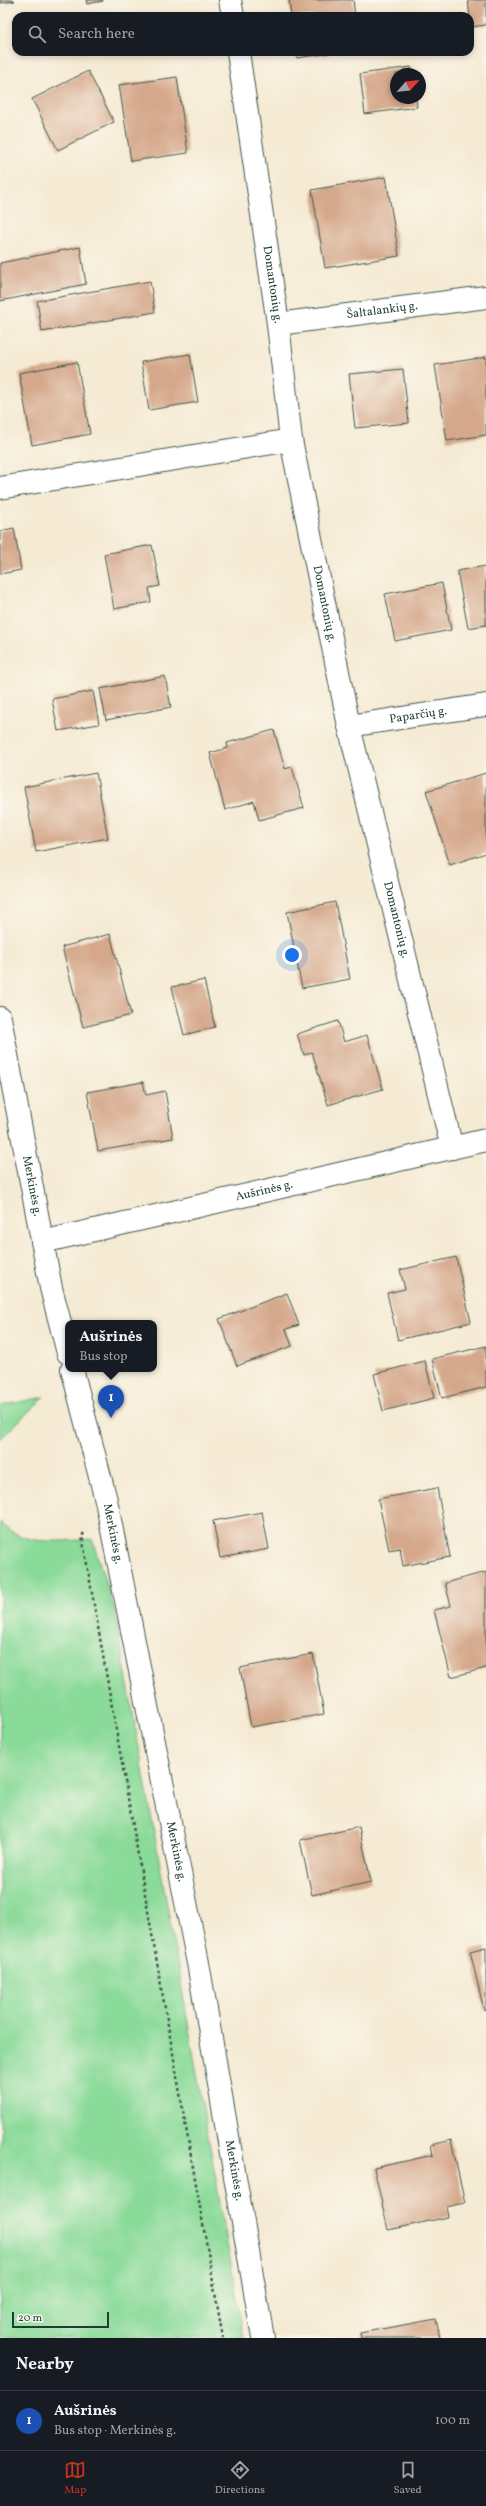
<!DOCTYPE html>
<meta charset="utf-8">
<style>
:root{--surface:#171b24;--page:#242831;--text:#f1f3f6;--muted:#9ea1a6;--line:#363941;--accent:#c8321e}
body{margin:0;font-family:Vollkorn,serif;background:var(--page);color:var(--text)}
.compass{position:absolute;left:390px;top:68px;width:36px;height:36px;border-radius:50%;background:var(--surface);box-shadow:0 2px 6px #0003;rotate:63deg}
.scale{position:absolute;left:12px;bottom:10px;width:97px;box-sizing:border-box;padding-left:4px;border:2px solid #1f3d34;border-top:0;font-size:11px;line-height:14px;white-space:nowrap;color:#1f3d34;-webkit-text-stroke:3px #fbf7ec;paint-order:stroke}
.you{position:absolute;left:292px;top:955px;width:14px;height:14px;margin:-10px;border:3px solid #fff;border-radius:50%;background:#1a73e8;box-shadow:0 0 0 6px #1a73e833}
.badge{display:grid;place-items:center;width:26px;height:26px;border-radius:50%;background:var(--accent);color:#fff;font-size:13px;font-weight:700}
.pin{position:absolute;translate:-50% -33px;filter:drop-shadow(0 1px 2px #0008)}
.pin::after{content:'';position:absolute;top:21px;width:14px;height:12px;background:inherit;clip-path:polygon(0 0,100% 0,50% 100%)}
.popup{position:absolute;left:65px;top:1320px;width:92px;height:52px;box-sizing:border-box;display:grid;place-content:center;border-radius:8px;background:var(--surface);filter:drop-shadow(0 1px 3px #0005);font-size:13px;white-space:nowrap;color:var(--muted)}
.popup b{font-size:15px;color:var(--text)}
.popup::after{content:'';position:absolute;left:50%;top:100%;margin-left:-8px;border:8px solid transparent;border-top-color:var(--surface)}
.list{margin:0;padding:0;list-style:none}
h2{display:flex;justify-content:space-between;align-items:center;height:52px;margin:0;padding:0 16px;font-size:17px}
h2 small{font-size:13px;font-weight:400;color:var(--muted)}
.list li{display:grid;grid-template-columns:26px 1fr auto;gap:12px;align-items:center;box-sizing:border-box;height:60px;padding:0 16px;border-top:1px solid var(--line)}
.list b{display:block;font-size:15px;white-space:nowrap}
.list p{margin:0;font-size:13px;white-space:nowrap;color:var(--muted)}
.list em{font-size:13px;font-style:normal;color:var(--muted)}
.icon{flex:none;width:22px;height:22px;fill:none;stroke:currentColor;stroke-width:2;stroke-linecap:round;stroke-linejoin:round}
.map{position:relative;flex:none;width:486px;height:2338px;overflow:hidden}
.search{position:absolute;background:var(--surface);box-shadow:0 2px 6px #0003;left:12px;right:12px;top:12px;height:44px;display:flex;align-items:center;gap:10px;box-sizing:border-box;padding:0 14px;border-radius:12px;color:var(--muted);font-size:15px}
.sheet{height:112px;background:var(--surface)}
nav{display:flex;justify-content:space-around;align-items:center;box-sizing:border-box;height:56px;border-top:1px solid var(--line);background:var(--surface);font-size:11px;color:var(--muted)}
nav a{display:grid;justify-items:center;gap:2px}
nav .on{color:var(--accent)}
.map>svg:first-child{display:block}
.green{fill:#8ada99;stroke:#548c66}
.building{fill:#d5a88b}
.lines{fill:none;stroke-linecap:round;stroke-linejoin:round}
.minor-casing{stroke:#3f574c;stroke-width:24}
.path{stroke:#3f574c;stroke-width:2.5;stroke-dasharray:3 3;stroke-linecap:butt}
.minor{stroke:#fff;stroke-width:22}
.labels{text-anchor:middle;dominant-baseline:central;stroke-width:3.5;stroke-linejoin:round;paint-order:stroke}
.street-label{font-size:12px;fill:#1f3d34;stroke:#fbf7ec}
</style>
<div class="map">
<svg width="486" height="2338" viewBox="0 0 486 2338">
<rect width="100%" height="100%" fill="#fbf7ec"/>
<filter id="ink" filterUnits="userSpaceOnUse"><feTurbulence type="fractalNoise" baseFrequency=".025" numOctaves="2"/><feDisplacementMap in="SourceGraphic" scale="8" xChannelSelector="R" yChannelSelector="G"/><feConvolveMatrix kernelMatrix="1 2 1 2 8 2 1 2 1" color-interpolation-filters="sRGB"/></filter>
<filter id="wash" filterUnits="userSpaceOnUse"><feTurbulence type="fractalNoise" baseFrequency=".012" numOctaves="4" result="noise"/><feDisplacementMap in="SourceGraphic" scale="16" xChannelSelector="R" yChannelSelector="G"/><feGaussianBlur stdDeviation="0.9" result="paint"/><feColorMatrix in="noise" values="0 0 0 0 0 0 0 0 0 0 0 0 0 0 0 0 0 1.4 0 .05"/><feComposite in="paint" operator="in"/></filter>
<g filter="url(#wash)">
<rect width="100%" height="100%" fill="#f5ead3"/>
<path class="green" d="M44 1397 0 1439V1406Z
M0 1522C23 1547 60 1541 92 1539L115 1612 244 2338H0Z"/>
<g id="blocks">
<path class="building" d="M0 0H14L15 1 0 3Z
M86 0H103V1L87 4Z
M289 0H353L355 16H291Z
M468 0H486V25L471 27Z
M296 52H330V53L297 58Z
M411 67 412 74H396V98H416L417 107 365 114 360 74Z
M88 71 114 122 58 150 32 99Z
M177 77 188 153 131 161 119 85Z
M386 177 399 256 325 268 312 190Z
M80 247 86 284 0 301V263Z
M150 281 155 312 42 332 37 301Z
M190 354 198 402 149 410 141 362Z
M486 357V435L447 441 435 365Z
M77 362 90 434 32 445 19 373Z
M403 369 409 423 355 428 349 374Z
M14 528 21 570 0 574V531Z
M152 545 160 586 149 588 151 602 114 609 104 554Z
M486 566V625L468 628 457 571Z
M442 583 451 630 395 641 385 594Z
M165 676 171 707 106 720 100 689Z
M93 691 99 724 58 731 52 699Z
M274 730 285 769 292 767 304 808 259 820 254 801 225 810 210 753 228 748 227 743Z
M96 773 108 838 36 852 24 787Z
M486 773V853L450 865 426 791Z
M335 902 350 979 302 988 287 912Z
M110 934 131 1015 83 1027 62 947Z
M204 980 215 1027 184 1035 172 987Z
M338 1021 344 1042 367 1035 383 1089 328 1105 312 1052 304 1055 297 1034Z
M143 1082 146 1095 165 1091 173 1138 98 1151 87 1092Z
M456 1257 471 1322 398 1340 387 1293 405 1289 400 1270Z
M287 1293 299 1325 286 1329 292 1346 237 1366 219 1319Z
M486 1346V1387L442 1398 432 1359Z
M425 1361 434 1398 383 1411 374 1374Z
M437 1488 450 1557 403 1566 400 1548 389 1550 378 1499Z
M262 1512 269 1549 220 1558 213 1521Z
M486 1572V1668L451 1677 434 1610 451 1606 445 1583Z
M313 1654 324 1714 251 1727 240 1668Z
M359 1827 371 1882 312 1895 300 1840Z
M486 1947V2009L484 2010 470 1951Z
M451 2140 465 2203 446 2207 448 2217 388 2230 374 2168 433 2155 431 2145Z
M436 2319 440 2338H361L360 2333Z"/>
</g>
</g>
<g filter="url(#ink)">
<use href="#blocks" fill-opacity="0" stroke="#3f574c" stroke-width="1"/>
<g class="lines">
<defs>
<g id="minor">
<path d="M230 0 233 16"/>
<path id="s1" d="M238 52 278 324 291 440 349 726 452 1148"/>
<path id="s2" d="M278 324 486 297"/>
<path d="M0 488 291 440"/>
<path id="s3" d="M349 726 486 705"/>
<path id="s4" d="M0 1018 51 1288 68 1353"/>
<path id="s5" d="M42 1242 486 1140"/>
<path id="s6" d="M72 1369 106 1500 198 1963 263 2338"/>
</g>
</defs>
<use href="#minor" class="minor-casing"/>
<path class="path" d="M84 1533 82 1536 223 2338"/>
<use href="#minor" class="minor"/>
</g>
</g>
<g class="labels">
<g class="street-label">
<text stroke="none"><textPath href="#s1" startOffset="235">Domantonių g.</textPath></text>
<text stroke="none"><textPath href="#s2" startOffset="105">Šaltalankių g.</textPath></text>
<text stroke="none"><textPath href="#s1" startOffset="559">Domantonių g.</textPath></text>
<text stroke="none"><textPath href="#s3" startOffset="70">Paparčių g.</textPath></text>
<text stroke="none"><textPath href="#s1" startOffset="883">Domantonių g.</textPath></text>
<text stroke="none"><textPath href="#s4" startOffset="171">Merkinės g.</textPath></text>
<text stroke="none"><textPath href="#s5" startOffset="228">Aušrinės g.</textPath></text>
<text stroke="none"><textPath href="#s6" startOffset="170">Merkinės g.</textPath></text>
<text stroke="none"><textPath href="#s6" startOffset="494">Merkinės g.</textPath></text>
<text stroke="none"><textPath href="#s6" startOffset="818">Merkinės g.</textPath></text>
</g>
</g>
</svg>
<svg class="compass" viewBox="-18 -18 36 36"><path d="M0-13l5 13h-10z" fill="#e53935"/><path d="M0 13l5-13h-10z" fill="#9ea1a6"/></svg>
<div class="scale">20 m</div>
<div class="you"></div>
<div class="pin badge" style="left:111px;top:1418px;background:#1a4fb4">1</div>
<div class="popup"><b>Aušrinės</b>Bus stop</div>
<div class="search"><svg class="icon" aria-label="search" viewBox="0 0 24 24"><circle cx="10" cy="10" r="6"/><path d="M15 15l6 6"/></svg>Search here</div>
</div>
<section class="sheet">
<h2>Nearby<small></small></h2>
<ul class="list">
<li><span class="badge" style="background:#1a4fb4">1</span><div><b>Aušrinės</b><p>Bus stop · Merkinės g.</p></div><em>100 m</em></li>
</ul>
</section>
<nav>
<a class="on"><svg class="icon" aria-label="map" viewBox="0 0 24 24"><path d="M3 6l6-2 6 2 6-2v14l-6 2-6-2-6 2zM9 4v14M15 6v14"/></svg>Map</a>
<a><svg class="icon" aria-label="directions" viewBox="0 0 24 24"><path d="M12 3l9 9-9 9-9-9zM9 14v-3h6M13 9l2 2-2 2"/></svg>Directions</a>
<a><svg class="icon" aria-label="saved" viewBox="0 0 24 24"><path d="M7 4h10v16l-5-4-5 4z"/></svg>Saved</a>
</nav>
